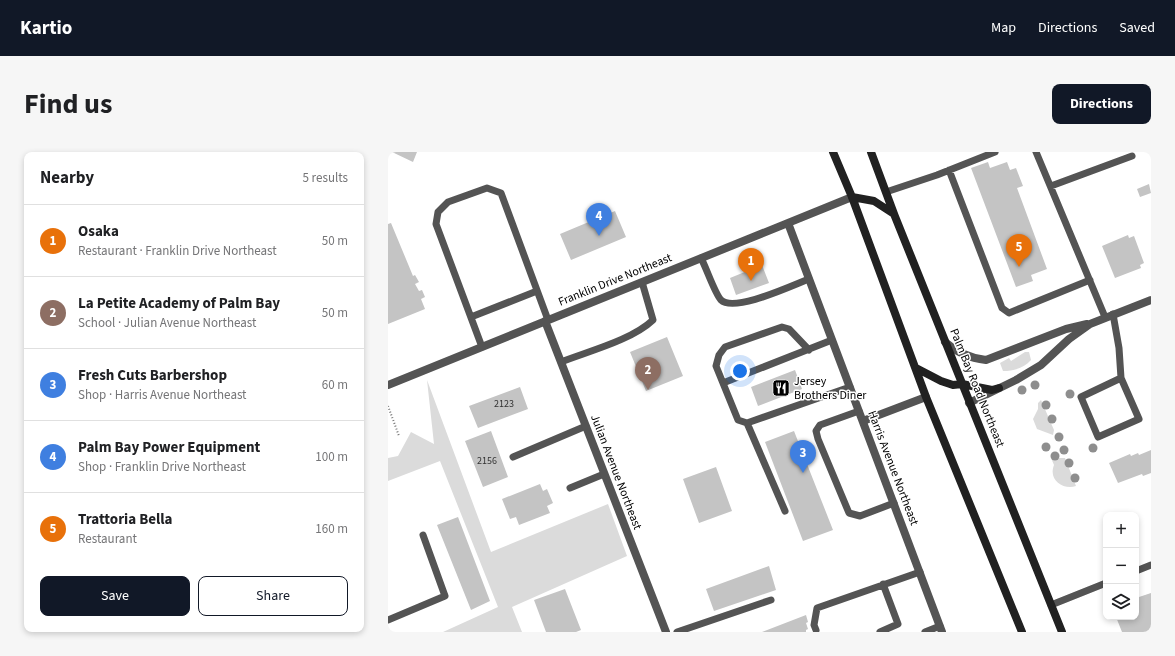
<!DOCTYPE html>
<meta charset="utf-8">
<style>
:root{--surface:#fff;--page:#f6f6f6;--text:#202124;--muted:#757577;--line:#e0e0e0;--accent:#111827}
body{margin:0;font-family:"Source Sans 3",sans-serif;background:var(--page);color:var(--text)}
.controls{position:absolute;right:12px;bottom:12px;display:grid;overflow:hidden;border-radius:8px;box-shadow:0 2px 6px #0003}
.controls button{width:36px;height:36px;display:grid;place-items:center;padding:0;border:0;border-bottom:1px solid var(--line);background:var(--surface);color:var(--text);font:20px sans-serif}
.you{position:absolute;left:352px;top:219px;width:14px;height:14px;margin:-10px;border:3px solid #fff;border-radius:50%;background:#1a73e8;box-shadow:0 0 0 6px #1a73e833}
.badge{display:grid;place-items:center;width:26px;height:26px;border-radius:50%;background:var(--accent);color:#fff;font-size:13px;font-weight:700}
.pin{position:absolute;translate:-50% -33px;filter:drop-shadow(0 1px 2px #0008)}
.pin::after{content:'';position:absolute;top:21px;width:14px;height:12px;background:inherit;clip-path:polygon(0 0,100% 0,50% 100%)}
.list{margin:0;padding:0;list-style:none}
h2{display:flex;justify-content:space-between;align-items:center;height:52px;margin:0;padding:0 16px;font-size:17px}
h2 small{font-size:13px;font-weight:400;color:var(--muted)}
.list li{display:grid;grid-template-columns:26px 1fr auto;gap:12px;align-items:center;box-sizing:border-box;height:72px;padding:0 16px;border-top:1px solid var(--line)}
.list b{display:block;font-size:15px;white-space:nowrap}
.list p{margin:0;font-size:13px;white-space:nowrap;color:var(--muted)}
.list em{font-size:13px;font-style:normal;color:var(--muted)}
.actions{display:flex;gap:8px;padding:12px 16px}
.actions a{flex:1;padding:9px 0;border:1px solid var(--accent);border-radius:8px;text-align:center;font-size:14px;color:var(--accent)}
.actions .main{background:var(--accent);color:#fff}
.icon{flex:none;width:22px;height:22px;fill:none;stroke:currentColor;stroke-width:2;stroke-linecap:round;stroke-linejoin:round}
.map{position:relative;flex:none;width:763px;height:480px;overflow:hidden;border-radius:8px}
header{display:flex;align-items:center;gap:24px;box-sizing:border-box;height:56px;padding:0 20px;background:var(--accent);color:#fff}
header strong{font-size:19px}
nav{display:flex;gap:22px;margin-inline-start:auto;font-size:14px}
.intro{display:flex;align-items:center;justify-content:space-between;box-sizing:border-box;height:96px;padding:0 24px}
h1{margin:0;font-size:28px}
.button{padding:10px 18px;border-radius:8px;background:var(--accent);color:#fff;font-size:14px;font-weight:700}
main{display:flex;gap:24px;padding:0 24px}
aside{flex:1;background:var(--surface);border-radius:8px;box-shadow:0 2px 6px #0003}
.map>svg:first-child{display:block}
.green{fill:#dbdbdb}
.building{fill:#c4c4c4}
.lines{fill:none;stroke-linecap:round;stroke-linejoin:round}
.path{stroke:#767676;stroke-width:2;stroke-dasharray:1 2;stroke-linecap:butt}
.lane{stroke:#545454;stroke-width:7}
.street{stroke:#545454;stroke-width:8}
.secondary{stroke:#212121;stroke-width:8}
.tree{fill:#8e8e8e}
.labels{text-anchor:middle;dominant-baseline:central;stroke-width:3;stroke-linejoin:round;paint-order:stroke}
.number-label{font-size:10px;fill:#313131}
.street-label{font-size:12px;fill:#000;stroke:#fff}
.poi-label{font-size:12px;fill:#000;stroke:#fff;text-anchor:start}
</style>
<header>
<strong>Kartio</strong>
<nav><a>Map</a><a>Directions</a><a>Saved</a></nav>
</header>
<div class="intro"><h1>Find us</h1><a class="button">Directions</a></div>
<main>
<aside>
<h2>Nearby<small>5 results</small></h2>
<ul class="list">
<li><span class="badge" style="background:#e8710a">1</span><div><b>Osaka</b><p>Restaurant · Franklin Drive Northeast</p></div><em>50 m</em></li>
<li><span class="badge" style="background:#8d6e63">2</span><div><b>La Petite Academy of Palm Bay</b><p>School · Julian Avenue Northeast</p></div><em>50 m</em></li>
<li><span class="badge" style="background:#3f7fe0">3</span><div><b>Fresh Cuts Barbershop</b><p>Shop · Harris Avenue Northeast</p></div><em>60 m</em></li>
<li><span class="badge" style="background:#3f7fe0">4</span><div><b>Palm Bay Power Equipment</b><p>Shop · Franklin Drive Northeast</p></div><em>100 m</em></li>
<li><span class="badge" style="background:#e8710a">5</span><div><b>Trattoria Bella</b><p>Restaurant</p></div><em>160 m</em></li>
</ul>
<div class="actions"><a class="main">Save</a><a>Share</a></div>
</aside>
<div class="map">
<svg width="763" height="480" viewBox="0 0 763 480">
<rect width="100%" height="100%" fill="#fff"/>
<path class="green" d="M637 200H641L643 208C636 216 626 219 615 219L612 211 621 206 623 209Z
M39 228 103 400 220 352 239 404 124 455 134 480H55L110 455 52 309 0 329V306L10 304 23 280 46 292Z
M653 248 666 278 665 283 649 277 645 267 650 257V251Z
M663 306H677L688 334C675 338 660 328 666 313Z"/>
<path class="building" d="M4 0H29L25 10Z
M600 10 602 16 619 10 622 18 628 16 635 34 629 36 659 117 643 123 645 129 628 135 583 16Z
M761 32 763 41 752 45 749 37Z
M227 59 238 85 183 108 172 82Z
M3 71 25 124 27 123 31 130 27 132 31 139 34 138 37 145 33 147 37 157 0 172V72Z
M740 83 741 86 746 84 756 111 752 113 753 116 727 126 714 94Z
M374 113 381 131 348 143 342 126Z
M279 185 295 224 258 239 242 200Z
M407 218 414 237 370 254 363 235Z
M132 235 140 257 90 276 81 254Z
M103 279 120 325 95 335 77 289Z
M406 279 445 378 415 389 377 290Z
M763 298V321L755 324 754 322 730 331 721 311 742 302 743 304 750 301 751 303Z
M328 315 344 359 311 371 295 327Z
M152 332 155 339 159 337 165 351 159 354 162 361 131 373 128 365 122 367 114 347Z
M70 365 102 449 83 458 49 373Z
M381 414 388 438 326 459 318 437Z
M177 437 193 478 188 480H158L146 448Z
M763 441V480H734L728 465H748V446Z
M418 463 420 470 418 471 420 477 418 478V480H374Z"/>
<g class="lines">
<path class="path" d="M0 254 11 284"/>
<path class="lane" d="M648 0 717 165
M561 18 614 156 621 161 702 128
M663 34 744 4
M498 40 549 23 607 0
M313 106C318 115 327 142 333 148 346 161 405 133 421 127
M725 162 731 196 733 226 693 245 710 285 751 267 733 226
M83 165 149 139
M94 195 48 72 50 60 60 50 99 36 113 41 160 168
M421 198 401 177 394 175 337 195 331 203 328 214 350 268 359 271 462 235
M173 210C201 199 244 188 265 168L254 130
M335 231 444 188
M471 259 432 273 428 279 430 287 461 361 472 364 506 351
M359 271 397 359
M125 305 198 274
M182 336 216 322
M748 419 763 413
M663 453 718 431
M0 468 57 444 35 383
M428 478 426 473 429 456 532 420
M289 480 383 448
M492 480 510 472 495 432
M537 480 552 474"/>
<path class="street" d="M400 71 554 480
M157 169 278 480
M557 190C569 201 581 206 598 208L678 177 699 172
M0 233 464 45
M581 251 628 228 653 213 681 187 702 172 763 148
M475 269 538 245"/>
<path class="secondary" d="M445 0 464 45 538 245 634 480
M483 0 506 62 674 480
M464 45 486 49 506 62
M528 216 553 229 565 233 574 232 604 238 611 236"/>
</g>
<g class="tree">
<circle cx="647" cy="233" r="4.5"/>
<circle cx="634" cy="238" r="4.5"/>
<circle cx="682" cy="242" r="4.5"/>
<circle cx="658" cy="253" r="4.5"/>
<circle cx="664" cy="267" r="4.5"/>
<circle cx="671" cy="285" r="4.5"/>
<circle cx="658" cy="295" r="4.5"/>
<circle cx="705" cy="296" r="4.5"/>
<circle cx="676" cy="298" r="4.5"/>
<circle cx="667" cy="304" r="4.5"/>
<circle cx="681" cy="311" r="4.5"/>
<circle cx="687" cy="326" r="4.5"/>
</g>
<defs>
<symbol id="restaurant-square" viewBox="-11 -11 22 22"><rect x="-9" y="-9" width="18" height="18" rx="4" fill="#000" stroke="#fff"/><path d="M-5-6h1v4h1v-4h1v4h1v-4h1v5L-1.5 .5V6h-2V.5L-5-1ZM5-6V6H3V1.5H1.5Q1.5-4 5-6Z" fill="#fff"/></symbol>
</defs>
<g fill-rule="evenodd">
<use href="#restaurant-square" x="383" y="226" width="20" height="20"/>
</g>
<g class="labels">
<g class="number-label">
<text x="116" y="252">2123</text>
<text x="99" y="309">2156</text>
</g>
<g class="street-label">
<text transform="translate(227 128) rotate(-22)">Franklin Drive Northeast</text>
<text transform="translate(589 236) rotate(68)">Palm Bay Road Northeast</text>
<text transform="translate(505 316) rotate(69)">Harris Avenue Northeast</text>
<text transform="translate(228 320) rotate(69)">Julian Avenue Northeast</text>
</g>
<g class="poi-label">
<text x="406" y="229">Jersey<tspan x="406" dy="14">Brothers Diner</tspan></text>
</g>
</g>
</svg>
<div class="controls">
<button>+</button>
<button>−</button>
<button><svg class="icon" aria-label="layers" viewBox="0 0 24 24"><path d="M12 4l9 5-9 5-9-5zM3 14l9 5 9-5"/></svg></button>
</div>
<div class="you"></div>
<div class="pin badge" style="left:363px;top:129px;background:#e8710a">1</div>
<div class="pin badge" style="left:260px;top:238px;background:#8d6e63">2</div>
<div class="pin badge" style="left:415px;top:321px;background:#3f7fe0">3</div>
<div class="pin badge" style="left:211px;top:84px;background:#3f7fe0">4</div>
<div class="pin badge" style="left:631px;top:115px;background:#e8710a">5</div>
</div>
</main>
